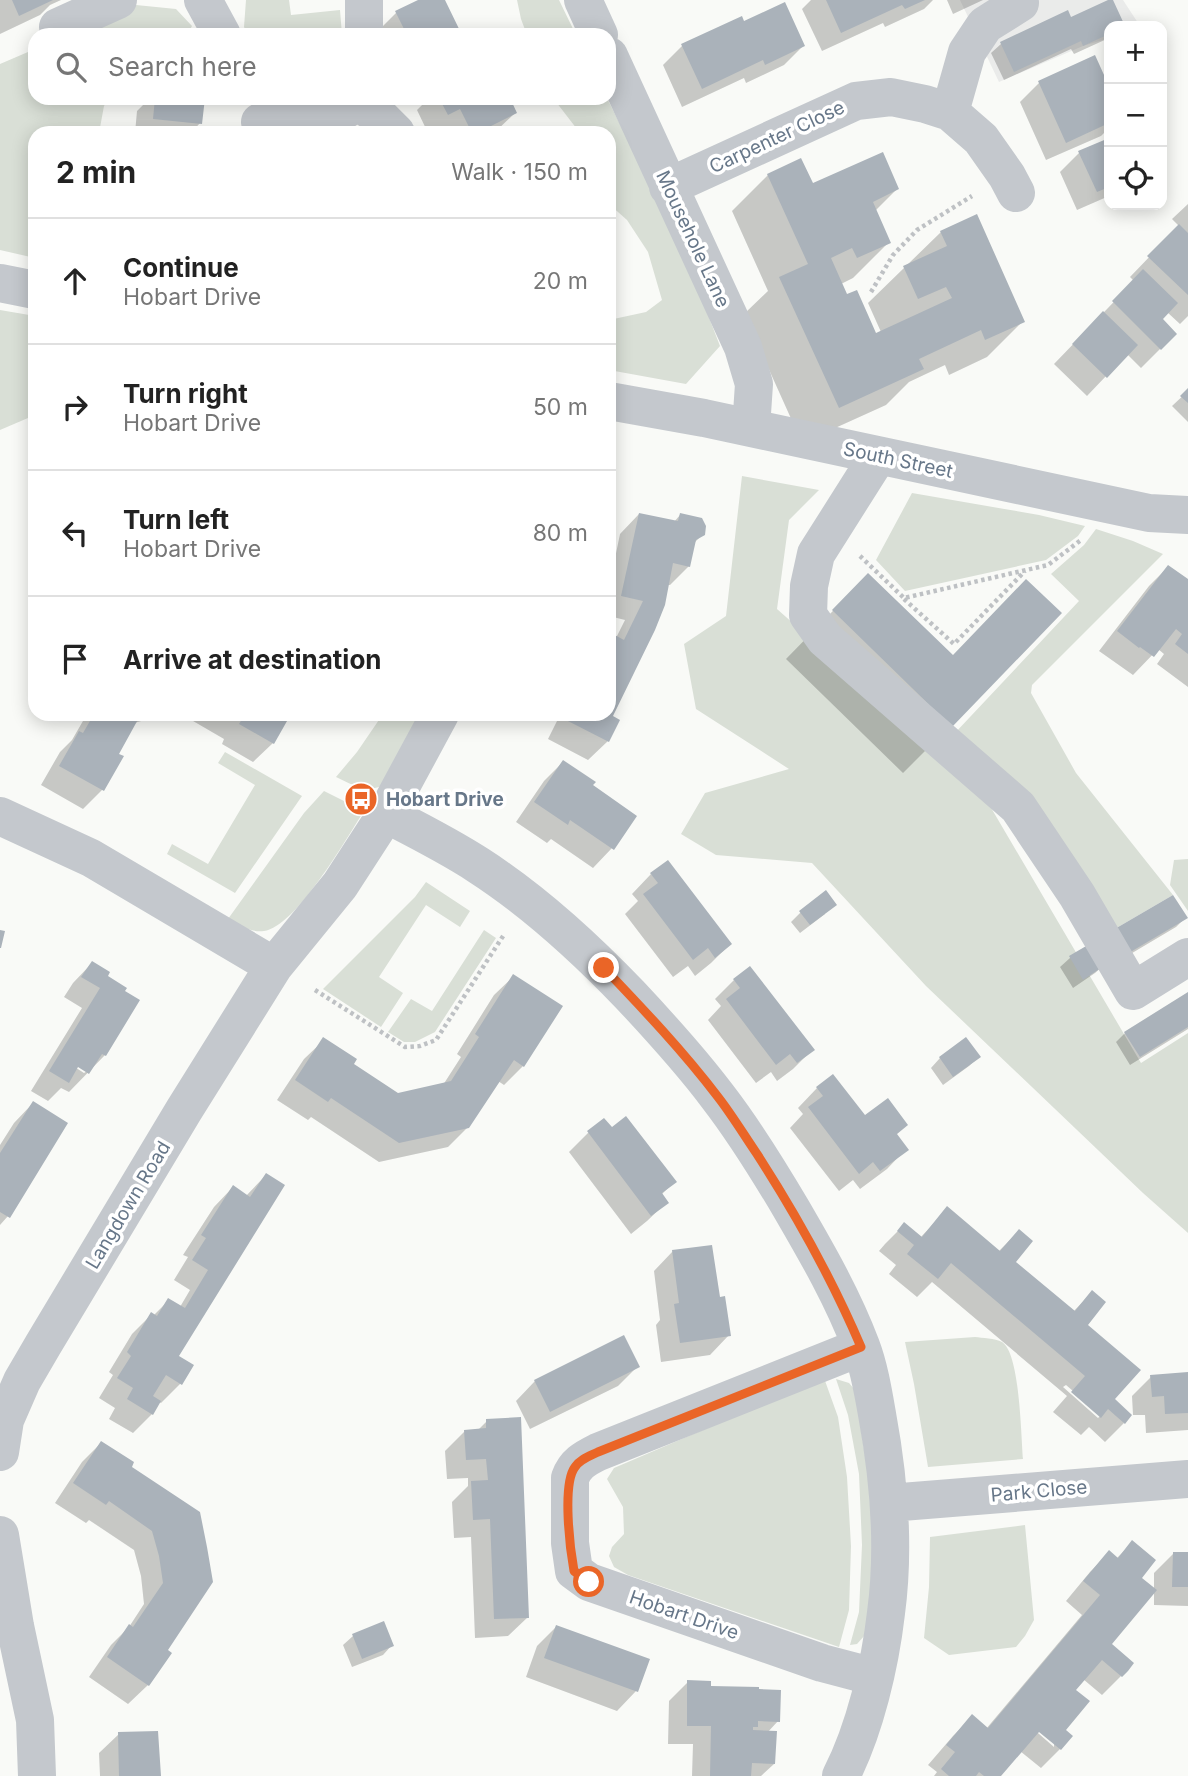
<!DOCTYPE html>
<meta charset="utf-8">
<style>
:root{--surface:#fff;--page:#f2f2f2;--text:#222;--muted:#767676;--line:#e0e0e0}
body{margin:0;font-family:Inter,sans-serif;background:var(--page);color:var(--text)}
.controls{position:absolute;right:21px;top:21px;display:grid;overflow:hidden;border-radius:14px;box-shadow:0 4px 18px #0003}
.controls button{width:63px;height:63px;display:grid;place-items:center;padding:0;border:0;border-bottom:2px solid var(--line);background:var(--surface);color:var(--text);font:35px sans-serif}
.stop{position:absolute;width:21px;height:21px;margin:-16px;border:5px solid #ea6527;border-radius:50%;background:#fff}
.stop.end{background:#ea6527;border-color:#fff;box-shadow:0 2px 7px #0008}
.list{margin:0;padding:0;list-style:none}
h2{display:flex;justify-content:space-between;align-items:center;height:91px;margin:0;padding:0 28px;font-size:30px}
h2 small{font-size:23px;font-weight:400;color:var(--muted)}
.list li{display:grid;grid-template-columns:46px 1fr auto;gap:21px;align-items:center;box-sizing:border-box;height:126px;padding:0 28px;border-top:2px solid var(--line)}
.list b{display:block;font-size:26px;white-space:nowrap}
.list p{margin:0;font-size:23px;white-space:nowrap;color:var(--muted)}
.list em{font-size:23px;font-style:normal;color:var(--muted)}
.icon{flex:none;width:38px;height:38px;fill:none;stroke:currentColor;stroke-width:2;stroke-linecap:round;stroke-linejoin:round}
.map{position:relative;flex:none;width:1188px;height:1776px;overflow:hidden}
.search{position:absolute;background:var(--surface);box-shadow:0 4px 18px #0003;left:28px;top:28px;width:588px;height:77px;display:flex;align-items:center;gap:18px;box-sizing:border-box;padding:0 24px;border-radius:21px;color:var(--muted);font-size:26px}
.panel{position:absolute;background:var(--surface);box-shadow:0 4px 18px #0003;left:28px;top:126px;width:588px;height:595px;border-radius:21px}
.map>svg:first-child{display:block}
.built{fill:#eaebea}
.green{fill:#d9dfd6}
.shadow{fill:#0003;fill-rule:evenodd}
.building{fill:#aab2ba}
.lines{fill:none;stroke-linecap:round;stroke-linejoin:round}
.path{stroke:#bec1c4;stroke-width:4.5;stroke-dasharray:3.5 3.5;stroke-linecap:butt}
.minor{stroke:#c4c8cd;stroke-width:38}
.route{stroke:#ea6527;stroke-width:9}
.labels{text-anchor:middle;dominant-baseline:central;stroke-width:7;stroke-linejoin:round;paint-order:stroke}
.street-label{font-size:19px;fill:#677789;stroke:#fff}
.poi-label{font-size:19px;font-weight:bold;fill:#677789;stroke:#fff;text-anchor:start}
</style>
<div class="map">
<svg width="1188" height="1776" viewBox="0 0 1188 1776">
<rect width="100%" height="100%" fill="#f9faf7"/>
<path class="built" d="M960 0H1123L1140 26H1109V38L1083 46 999 82Z"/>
<path class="green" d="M246 0H289L291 15 340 10 342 35H248L244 27Z
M517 0H559L576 35H527L521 19Z
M136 5 176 9 192 26 187 35H69Z
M35 49V98H109L104 106 99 133H35V258L0 250V64Z
M553 98H607L684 253 720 346 686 384 609 370V320L646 312 662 300 648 252 627 220 609 204V133H580Z
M0 310 35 316V415L0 430Z
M742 476 819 490 789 520 777 609 980 789 1141 1063 1188 1033V1233L1143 1193 926 986 812 863 716 855 681 834 705 793 789 769 696 709 684 644 726 616Z
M912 493 1039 515 1085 526 1078 536 1046 560 905 591 876 560Z
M1096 529 1133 541 1163 554 1032 685 1031 693 1076 773 1173 895 1113 930 954 734 1079 601 1051 574 1084 545Z
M383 714 419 715 381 786C365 793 351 784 336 777L357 752Z
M225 752 302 796 235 893 167 854 172 844 208 864 255 785 218 763Z
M324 791 364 811C346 839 296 927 264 931 251 933 239 925 228 919L304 813Z
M1188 859V911L1170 885 1174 860Z
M426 882 470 911 460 927 426 905 379 977 403 993 381 1027 323 989 415 897Z
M484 930 496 938 435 1032 415 1042H404L388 1032 411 999 432 1011Z
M975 1337C982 1338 995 1338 1002 1342 1020 1353 1021 1436 1023 1459L928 1467 914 1384 905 1342Z
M824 1378 838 1417 847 1477 851 1546 849 1610 839 1647 628 1575 614 1567 609 1556 612 1547 624 1534 623 1507 607 1479 614 1468Z
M836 1379 849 1383 855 1390 877 1534 865 1635 857 1644 850 1645 859 1612 862 1545 859 1474 848 1415Z
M1025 1525 1034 1620 1025 1636 1016 1647 949 1655 924 1638 929 1587 930 1537Z"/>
<path class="shadow" d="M0 0H61L50 5 40 15 0 34Z
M422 0H443L461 35H378L377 32 396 13Z
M811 0H933L924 9 885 27 883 23 822 51 802 9Z
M947 0H983L953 14Z
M1111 1 1123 26H1109V38L1074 54 1071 49 1004 80 991 53 1001 44 1070 20Z
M743 23 803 46 784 65 746 83 744 78 682 107 663 65 682 46Z
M1095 57 1109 90V128L1101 136 1046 160 1020 102 1039 83Z
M150 98H203L200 123 191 133H135L137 111Z
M429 98H508L515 113 494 133H443L440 127 428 133 417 110Z
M1109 140V196L1077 210 1060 172 1079 153Z
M768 175 812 186 897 189 875 211 889 242 853 278 841 284 846 296 876 335 881 332 868 303 941 232 1023 321 987 357 949 375 945 365 909 382 886 405 802 443 744 314 768 291 732 211Z
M1188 204V316L1180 324 1167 312 1160 319 1175 334 1141 368 1127 354 1087 396 1054 364 1134 281 1130 277 1179 226 1172 219Z
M1188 391V422L1172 406Z
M639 514 674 522 680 515 703 534 693 544 689 566 670 585H667L610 717 608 741 588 760 548 739 558 719 555 718 557 714H609V634L616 638 625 620 609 616V587L620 534Z
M1168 567 1188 582V687L1157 664 1164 654 1158 649 1133 675 1099 651 1149 586Z
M868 575 950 726 903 773 786 659Z
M87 714H167L134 723 116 754 102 790 83 809 41 785 60 752 72 740Z
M181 714H289L273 743 253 762 222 744 224 739Z
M563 762 591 786 612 848 593 868 551 839 547 843 516 822 544 781Z
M651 874 730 944 711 963 695 976 688 966 673 977 625 914 638 901 632 894Z
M801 912 825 914 800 933 791 922Z
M1185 918 1176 927 1117 962 1105 941Z
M1093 944 1105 964 1095 973 1073 988 1060 967 1070 958Z
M92 963 105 976V1055L69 1092 61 1088 48 1101 31 1091 82 1008 64 997 73 983ZM72 1061 87 1071 84 1073 70 1064Z
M514 976 523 1066 504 1085 498 1081 468 1127 448 1147 379 1162 311 1117 308 1120 277 1100 304 1059 324 1040 351 1064 398 1095 443 1085 461 1057 457 1054 494 995Z
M734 980 812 1050 793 1069 777 1081 771 1072 756 1083 708 1020 721 1006 715 999Z
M1188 994V1029L1130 1065 1116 1042 1125 1033Z
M966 1039 978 1057 969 1066 943 1085 931 1068 940 1058Z
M817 1088 895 1135 906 1149 887 1169 860 1189 853 1180 839 1191 790 1128 803 1114 798 1108Z
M33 1103 8 1216 0 1225V1145L14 1123Z
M604 1121 612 1130 674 1182 661 1195 667 1202 647 1221 631 1234 569 1152 588 1133Z
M266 1175 176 1356 192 1365 180 1384 161 1403 159 1402 152 1414 133 1433 109 1419 115 1408 99 1398 113 1375 109 1372 132 1334 151 1315 153 1316 169 1300 180 1307 190 1290 174 1280 188 1257 183 1255 214 1207 233 1187 246 1196Z
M947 1209 998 1252 1019 1231 1014 1262 1073 1312 1092 1292 1085 1325 1112 1400 1124 1423 1105 1442 1089 1427 1081 1435 1053 1412 1067 1396 932 1282 917 1297 889 1274 896 1265 879 1251 885 1244 904 1225 920 1238ZM1066 1385 1101 1415 1098 1418 1063 1387Z
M673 1251 718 1299 729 1335 710 1355 661 1362 656 1325 660 1320 654 1271Z
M637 1367 618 1386 530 1429 516 1401 535 1381Z
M1188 1374V1430L1146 1433 1145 1415H1133L1132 1396 1151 1377Z
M487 1421 528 1617 508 1636 475 1638 471 1537 454 1538 452 1502 468 1486V1478L447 1479 445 1451 465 1431H477Z
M101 1443 129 1467 199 1513 165 1651 148 1685 128 1704 89 1677 111 1645 129 1627 144 1604 141 1576 134 1550 89 1520 86 1523 55 1503 82 1462Z
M1132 1543 1139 1578 1154 1590V1573L1173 1554H1188V1606L1154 1605V1591L1109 1644 1121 1676 1102 1695 1083 1679 1074 1690 1060 1749 1041 1768 1020 1751 999 1776H934L937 1772 928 1765 953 1736 972 1717 986 1729 1082 1615 1066 1601 1090 1572 1109 1553 1116 1559ZM1033 1725 1054 1742V1747L1031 1727Z
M383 1623 392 1645 383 1655 352 1667 343 1645 353 1636Z
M556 1627 647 1660 636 1691 617 1711 526 1677 537 1646Z
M688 1682 778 1721 767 1733 774 1764 761 1776H692L693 1744H668L669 1701Z
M119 1734 159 1776H100L99 1753Z"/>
<path class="building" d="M12 0H53L19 16Z
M418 0H445L462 35H407L395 11Z
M826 0H925L905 9 902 5 841 33Z
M1108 0H1113L1125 26H1109V34L1083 46 1081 41 1014 72 1000 42 1068 10 1071 17Z
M785 2 805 46 765 65 763 60 702 89 681 44 742 16 744 21Z
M1095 55 1109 86V123L1066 143 1038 81Z
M155 98H205L202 124 153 119Z
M439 98H510L517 113 477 133H472L460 109 448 115Z
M1109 138V187L1097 192 1078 151Z
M883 152 899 189 873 202 891 243 857 258 852 248 831 258 847 294 857 290 876 333 952 298 946 287 918 299 903 266 947 246 940 231 977 214 1025 322 985 340 981 330 919 359 924 369 839 408 779 277 808 264 767 174 801 158 813 183Z
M1179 224 1188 233V295L1147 256Z
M1143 269 1178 303 1163 319 1177 334 1161 350 1112 301Z
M1103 311 1138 345 1107 378 1072 344Z
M1188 388V403L1180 396Z
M639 513 678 521 680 513 702 518 706 526 705 535 696 540 690 567 673 563 665 605 655 630 613 716 620 720 609 742 566 720 569 714H609V632L624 640 643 601 621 596Z
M1168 565 1188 579V654L1175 644 1182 634 1176 629 1154 657 1140 647 1139 648 1117 631Z
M868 573 953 655 1026 579 1062 613 952 727 832 610Z
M94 714H141L119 754 124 756 104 791 59 766 79 731 83 733Z
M233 714H291L274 744 239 724 242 719Z
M563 760 596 782 593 785 637 816 614 850 570 820 568 825 534 802Z
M668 860 732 944 715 958 708 948 693 960 643 894 658 883 650 873Z
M826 890 837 905 810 925 799 911Z
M1173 895 1188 918 1127 954 1113 930Z
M0 930 5 931 1 948H0Z
M1093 942 1107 964 1083 980 1069 956Z
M92 961 110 972 108 976 127 988 125 991 140 1000 106 1056 102 1054 89 1074 78 1067 69 1083 49 1071 100 988 81 977Z
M750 966 815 1050 797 1063 790 1054 776 1065 726 999 740 988 733 979Z
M513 974 563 1006 524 1067 514 1060 469 1128 399 1143 331 1098 328 1102 295 1080 323 1037 357 1059 354 1064 398 1093 451 1081 479 1037 475 1034Z
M1188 992V1027L1140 1057 1124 1032Z
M966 1037 981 1057 953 1077 939 1057Z
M833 1074 865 1115 888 1098 908 1125 897 1134 909 1150 880 1171 873 1162 859 1174 808 1107 823 1096 816 1087Z
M33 1101 68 1123 10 1218 0 1212V1153Z
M626 1116 677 1182 662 1193 669 1203 651 1216 587 1131 604 1118 612 1127Z
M266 1173 285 1185 179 1356 194 1365 182 1385 166 1375 153 1396 161 1401 153 1415 127 1399 133 1388 117 1378 131 1356 127 1352 151 1312 157 1316 168 1298 185 1308 208 1270 192 1260 206 1238 201 1235 233 1185 250 1197Z
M947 1206 1000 1251 1019 1229 1033 1241 1016 1262 1075 1311 1092 1290 1106 1302 1088 1325 1141 1370 1115 1399 1132 1415 1125 1424 1108 1409 1101 1418 1071 1392 1085 1376 951 1263 938 1279 907 1254 914 1245 897 1231 904 1222 922 1237Z
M712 1245 720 1297 725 1296 731 1336 680 1343 674 1304 679 1303 672 1250Z
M624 1335 640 1367 550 1412 534 1380Z
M1188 1372V1413L1165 1414 1164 1396 1152 1397 1150 1375Z
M521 1417 529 1618 494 1619 490 1519 473 1520 471 1481 488 1480 486 1459 466 1460 464 1430 486 1428V1419Z
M101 1441 134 1462 132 1467 200 1512 207 1547 213 1582 168 1650 172 1653 149 1686 107 1657 129 1624 133 1627 163 1583 159 1556 152 1531 109 1501 106 1505 73 1483Z
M1132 1540 1156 1560 1142 1578 1157 1590 1112 1644 1134 1663 1128 1671 1122 1677 1102 1660 1076 1690 1090 1701 1066 1730 1073 1736 1061 1750 1039 1732 1001 1776H984L979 1772 976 1776H949L941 1769 955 1752 946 1745 972 1714 988 1728 1100 1595 1083 1581 1109 1550 1118 1558Z
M1173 1552H1188V1587H1172Z
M384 1621 394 1646 362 1659 352 1634Z
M556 1625 650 1659 638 1692 544 1658Z
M687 1680 711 1681V1686L759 1687V1689L781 1690 780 1722 758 1721V1727H753V1730L777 1731 775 1764 752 1763 751 1776H710L711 1726H687Z
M158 1731 161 1776H119L118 1732Z"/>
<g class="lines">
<path class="path" d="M871 292 893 255 917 230 972 196
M860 556 904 598 1048 565 1081 540
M904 599 954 644 1025 571
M315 990 405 1047 420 1046 436 1040 505 933"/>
<path class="minor" d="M203 0 222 35
M364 0V35
M583 0 599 35
M58 27 118 0
M609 56 743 347 754 384 751 428
M358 102 380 117 396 133
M950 112 967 52 985 25 1020 3 1019 0
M260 122 314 118 340 113 358 102 359 98
M668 187 856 101 891 97 925 104 950 112 981 139 1007 176 1016 193
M0 283 35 290
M609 401 704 418 1149 513 1188 515
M878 456 816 554 809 586 808 615 825 639 1018 807 1077 895 1133 991 1188 957
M386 814C417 830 449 846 478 865 534 901 584 947 630 995 660 1027 691 1061 718 1097 745 1132 769 1171 792 1210 817 1253 843 1298 861 1346 869 1367 873 1391 877 1414 889 1479 895 1546 886 1613 880 1665 865 1729 841 1776
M0 816 91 858 274 966
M861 1347 598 1452C584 1459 575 1464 570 1478V1543L574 1571 589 1582 822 1663 875 1677
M0 1452 5 1420 22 1381 43 1345 184 1110 274 966 340 885 386 814 440 714
M889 1503 1188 1479
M0 1535 15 1626 35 1720 37 1776"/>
</g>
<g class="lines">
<path class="route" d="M589 1582 574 1571C570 1549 562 1484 575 1467 580 1459 590 1456 598 1452L861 1347C832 1279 797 1216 757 1154 744 1135 732 1115 718 1097 683 1051 644 1010 604 968"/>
</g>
<defs>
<symbol id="bus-disc" viewBox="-11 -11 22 22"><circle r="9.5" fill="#ea6527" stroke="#fff"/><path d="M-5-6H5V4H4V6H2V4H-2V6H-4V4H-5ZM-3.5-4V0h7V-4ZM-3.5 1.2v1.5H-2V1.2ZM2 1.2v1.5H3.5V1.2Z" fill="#fff"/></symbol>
</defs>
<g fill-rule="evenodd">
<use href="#bus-disc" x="342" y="780" width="38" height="38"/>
</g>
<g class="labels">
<g class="street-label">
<text transform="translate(777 137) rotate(-25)">Carpenter Close</text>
<text transform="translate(693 239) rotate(65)">Mousehole Lane</text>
<text transform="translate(898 460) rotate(12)">South Street</text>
<text transform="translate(128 1205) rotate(-59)">Langdown Road</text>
<text transform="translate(1039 1491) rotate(-5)">Park Close</text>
<text transform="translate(684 1615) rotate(19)">Hobart Drive</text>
</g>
<g class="poi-label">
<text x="386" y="799">Hobart Drive</text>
</g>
</g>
</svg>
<div class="controls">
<button>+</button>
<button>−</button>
<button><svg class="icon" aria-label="locate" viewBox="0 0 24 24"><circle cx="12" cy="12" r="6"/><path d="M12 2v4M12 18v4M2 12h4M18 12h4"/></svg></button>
</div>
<div class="stop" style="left:589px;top:1582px"></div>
<div class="stop end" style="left:604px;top:968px"></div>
<div class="search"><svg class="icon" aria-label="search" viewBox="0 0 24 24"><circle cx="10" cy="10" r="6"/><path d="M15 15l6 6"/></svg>Search here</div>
<section class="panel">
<h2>2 min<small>Walk · 150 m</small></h2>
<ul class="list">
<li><svg class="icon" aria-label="ahead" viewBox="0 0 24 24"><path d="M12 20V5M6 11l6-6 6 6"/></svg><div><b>Continue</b><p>Hobart Drive</p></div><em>20 m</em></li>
<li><svg class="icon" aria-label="right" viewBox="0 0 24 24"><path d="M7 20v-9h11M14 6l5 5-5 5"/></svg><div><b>Turn right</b><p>Hobart Drive</p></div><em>50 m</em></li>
<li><svg class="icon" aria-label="left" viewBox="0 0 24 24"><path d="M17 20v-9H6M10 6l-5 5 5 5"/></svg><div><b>Turn left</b><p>Hobart Drive</p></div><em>80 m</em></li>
<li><svg class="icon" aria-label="arrive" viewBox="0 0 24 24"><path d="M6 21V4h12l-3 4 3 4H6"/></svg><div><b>Arrive at destination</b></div></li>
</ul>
</section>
</div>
